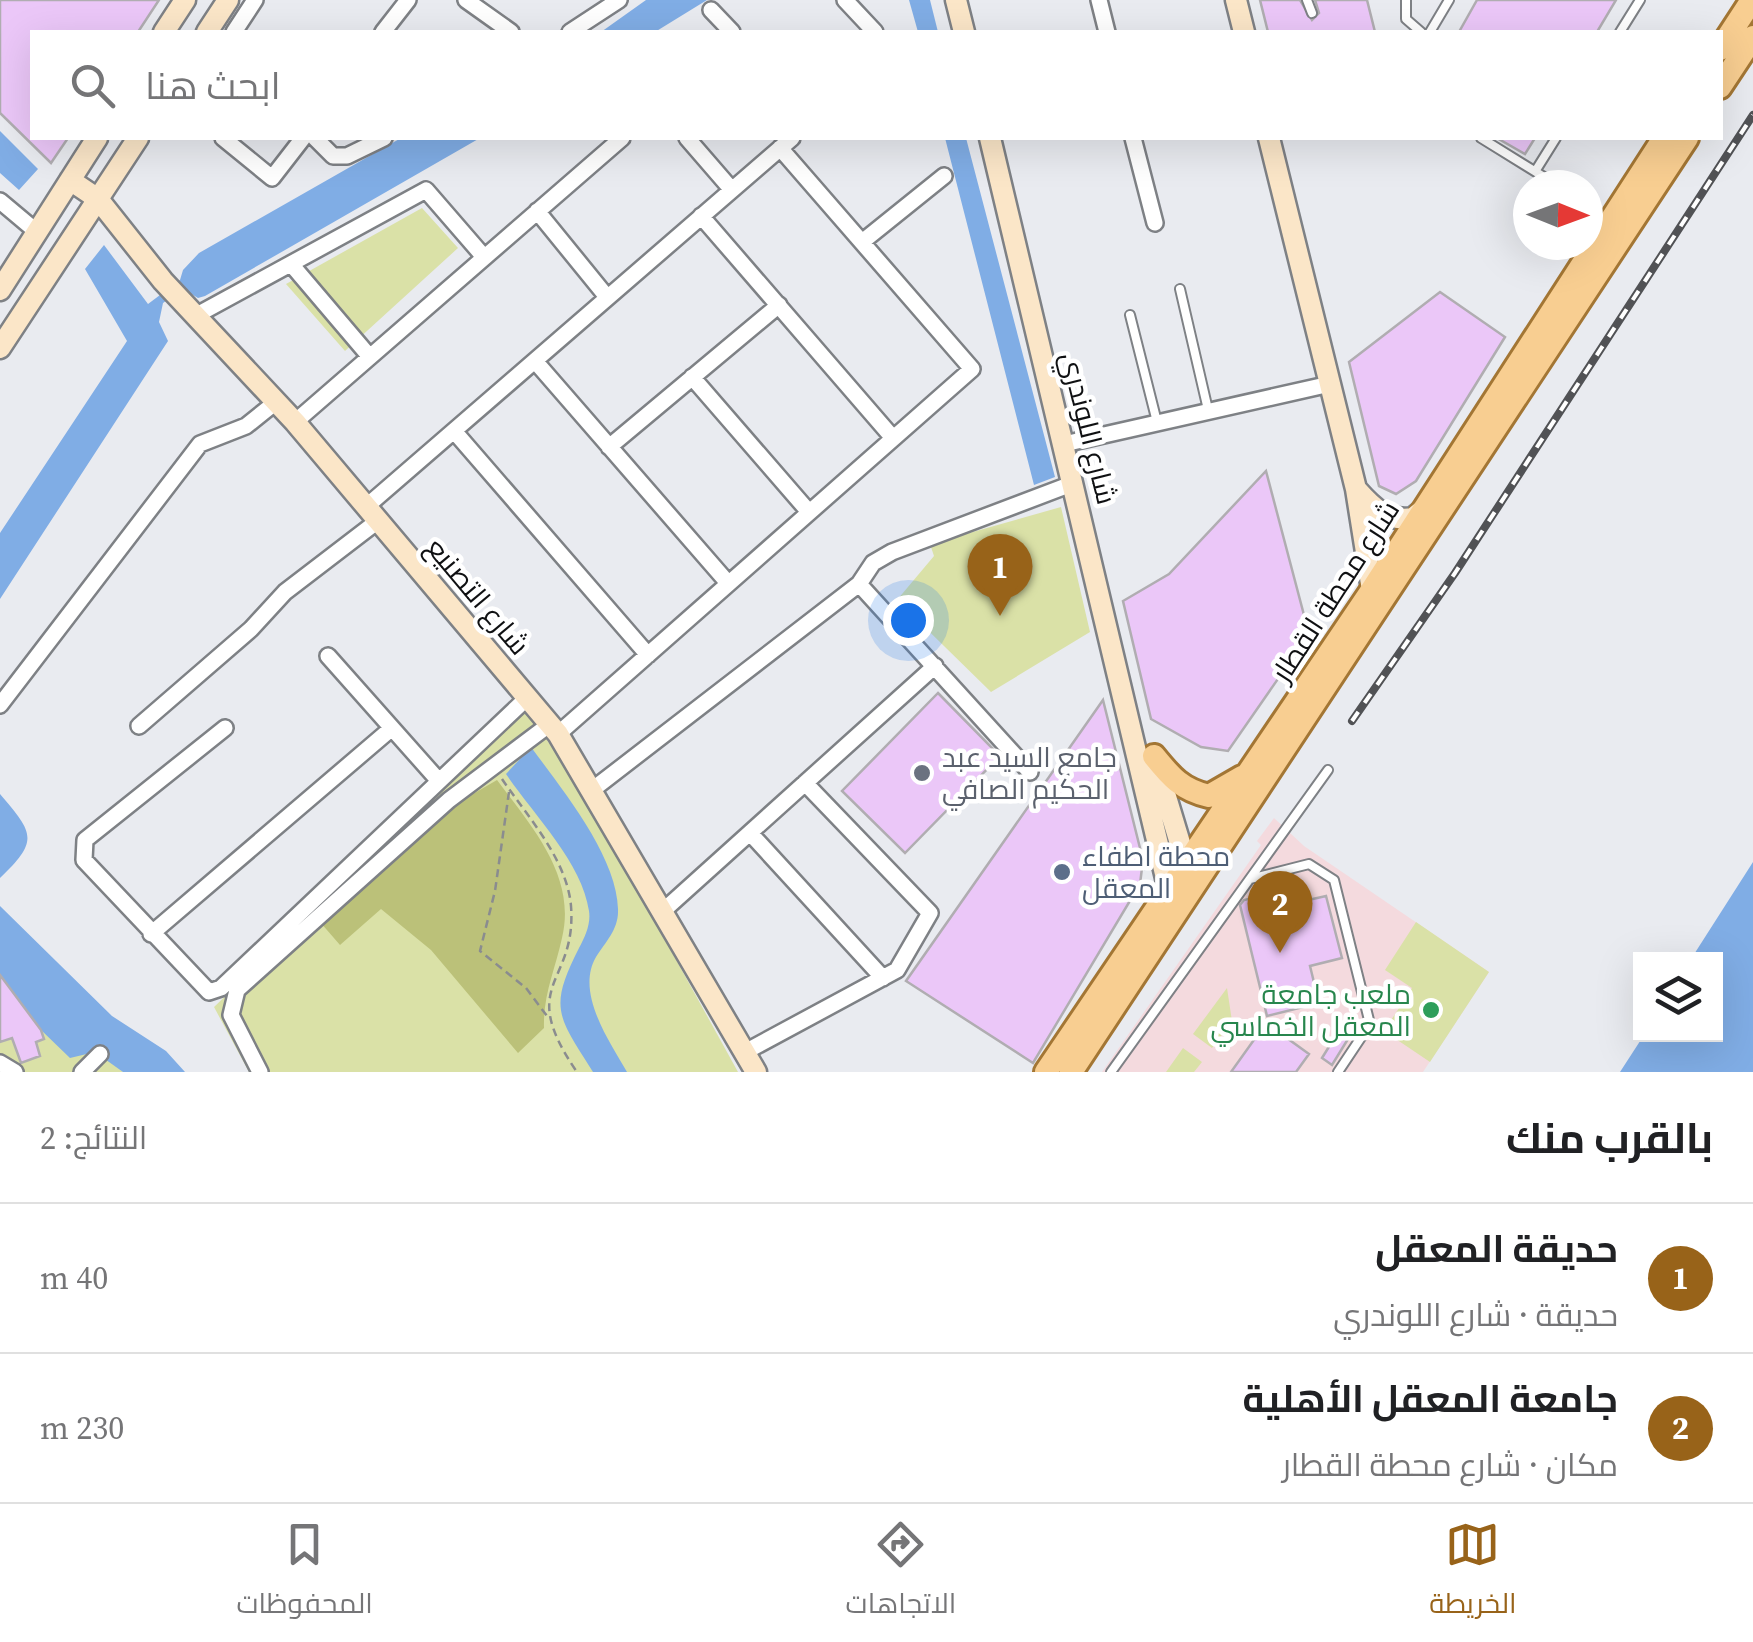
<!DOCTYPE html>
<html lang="ar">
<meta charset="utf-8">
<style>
:root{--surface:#fff;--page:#f2f2f2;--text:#202124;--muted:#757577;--line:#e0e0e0;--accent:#986319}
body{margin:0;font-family:"Source Serif 4",Cairo,serif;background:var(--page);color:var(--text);direction:rtl}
.controls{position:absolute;right:30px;bottom:30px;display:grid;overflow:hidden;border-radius:0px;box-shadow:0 10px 40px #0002}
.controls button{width:90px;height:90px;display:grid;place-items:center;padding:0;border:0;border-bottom:2px solid var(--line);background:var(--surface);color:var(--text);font:50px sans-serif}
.compass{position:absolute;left:1513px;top:170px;width:90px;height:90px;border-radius:50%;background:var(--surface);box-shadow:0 10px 40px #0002;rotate:91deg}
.you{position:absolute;left:908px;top:620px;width:35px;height:35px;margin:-25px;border:8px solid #fff;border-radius:50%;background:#1a73e8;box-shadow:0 0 0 15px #1a73e833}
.badge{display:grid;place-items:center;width:65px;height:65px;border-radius:50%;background:var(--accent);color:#fff;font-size:32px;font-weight:700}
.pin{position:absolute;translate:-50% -82px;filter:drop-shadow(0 2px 5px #0008)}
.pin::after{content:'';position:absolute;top:52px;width:35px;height:30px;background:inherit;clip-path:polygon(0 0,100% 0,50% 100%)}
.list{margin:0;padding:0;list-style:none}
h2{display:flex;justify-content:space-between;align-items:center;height:130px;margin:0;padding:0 40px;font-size:42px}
h2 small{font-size:32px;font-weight:400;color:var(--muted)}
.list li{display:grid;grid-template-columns:65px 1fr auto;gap:30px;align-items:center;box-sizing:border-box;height:150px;padding:0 40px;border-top:2px solid var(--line)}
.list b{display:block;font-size:38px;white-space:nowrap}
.list p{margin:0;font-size:32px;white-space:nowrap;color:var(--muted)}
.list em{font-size:32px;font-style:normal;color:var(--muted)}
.icon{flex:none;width:55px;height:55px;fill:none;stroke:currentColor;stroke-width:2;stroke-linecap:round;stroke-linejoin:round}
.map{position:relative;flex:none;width:1753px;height:1072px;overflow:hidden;direction:ltr}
.search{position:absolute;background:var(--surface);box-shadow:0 10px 40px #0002;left:30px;right:30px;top:30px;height:110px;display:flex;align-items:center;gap:25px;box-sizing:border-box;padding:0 35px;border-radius:0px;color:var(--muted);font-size:38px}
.sheet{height:430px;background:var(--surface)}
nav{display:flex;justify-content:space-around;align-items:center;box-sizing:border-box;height:140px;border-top:2px solid var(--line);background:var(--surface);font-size:28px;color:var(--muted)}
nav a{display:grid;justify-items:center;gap:5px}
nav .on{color:var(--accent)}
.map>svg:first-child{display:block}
.education{fill:#f4dade}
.green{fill:#dae1a7}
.forest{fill:#bbc179}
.water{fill:#80ade5}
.building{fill:#ebc7f8;stroke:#b0adb1;stroke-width:2.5}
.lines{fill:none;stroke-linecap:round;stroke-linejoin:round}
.lane-casing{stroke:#7e8185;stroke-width:12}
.street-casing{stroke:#7e8185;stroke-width:20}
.secondary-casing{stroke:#7e8185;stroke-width:25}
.primary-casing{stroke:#a37634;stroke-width:28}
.path{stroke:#8a8c8f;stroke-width:2.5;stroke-dasharray:8 5;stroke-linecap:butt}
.lane{stroke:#fff;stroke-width:8}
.street{stroke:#fff;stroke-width:15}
.secondary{stroke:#fbe6c8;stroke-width:20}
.primary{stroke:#f8ce91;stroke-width:22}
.rail-casing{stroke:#515255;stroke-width:8}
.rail{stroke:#fff;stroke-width:4;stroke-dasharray:11;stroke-linecap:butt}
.worship-dot{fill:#6b7280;stroke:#fff;stroke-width:4}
.service-dot{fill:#5c6f8a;stroke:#fff;stroke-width:4}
.leisure-dot{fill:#2e9e5b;stroke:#fff;stroke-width:4}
.labels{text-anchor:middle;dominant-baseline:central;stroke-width:9;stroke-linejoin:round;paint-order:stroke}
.street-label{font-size:28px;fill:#0f1012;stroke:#fff}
.worship-label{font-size:28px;fill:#5b616d;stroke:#fff;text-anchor:start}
.service-label{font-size:28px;fill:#4e5e75;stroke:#fff;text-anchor:start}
.leisure-label{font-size:28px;fill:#27864d;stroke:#fff;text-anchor:end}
</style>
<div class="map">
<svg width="1753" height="1072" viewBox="0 0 1753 1072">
<rect width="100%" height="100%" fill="#e9ebf0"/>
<path class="education" d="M1274 818 1304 846 1489 972 1423 1072H1102L1261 845 1257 841Z"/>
<path class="green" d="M422 208 458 248 345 351 286 284Z
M1061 507 1090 632 991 692 897 600 934 556 930 544Z
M525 707 593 809 738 1072H249L214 1007Z
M1416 922 1489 972 1430 1062 1384 1031 1412 988 1385 970Z
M0 976C13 994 27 1021 46 1033 72 1048 103 1050 123 1072H0Z
M1227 988 1232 1021 1212 1048 1193 1034Z
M1183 1048 1202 1062 1194 1072H1166Z"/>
<path class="forest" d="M497 780C531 826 577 876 562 938 555 970 543 995 544 1028L518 1053 431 950 381 909 340 945 320 922 454 805Z"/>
<path class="water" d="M646 0H707L655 32H601Z
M909 0H930L938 32H918Z
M0 131 38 169 19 190 0 173Z
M401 138H480L205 296 198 298 183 289 163 303 159 322 168 341 0 599V533L127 341 85 269 104 245 148 304 180 280 183 270 199 253Z
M945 138H966L1055 477 1034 485Z
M531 747C561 788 617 856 618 909 619 929 606 941 596 957 575 993 610 1042 627 1072H593C558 1016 548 1009 579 948 585 937 591 924 589 911 582 862 533 814 506 774Z
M0 794C33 833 40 840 0 878Z
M1753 862V1072H1620L1644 1035 1716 1034V959H1691Z
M0 906 112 1016 166 1051 185 1072H123L95 1052 70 1058 41 1030 0 976Z"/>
<path class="building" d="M0 0H159L138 32H32V138H68L51 163 0 113Z
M1260 0H1300L1312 20 1319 13 1315 0H1367L1375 32H1268Z
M1477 0H1616L1597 32H1459Z
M1497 138H1535L1525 154Z
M1440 292 1505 337 1416 481 1396 494 1379 486 1349 362Z
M1266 471 1309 634 1228 751 1201 747 1151 719 1123 601 1169 574Z
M938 693 1000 756 905 853 842 791Z
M1103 700 1143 860 1140 884 1033 1063 906 981Z
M1292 888 1295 903 1326 896 1342 958 1310 966 1319 1003 1267 1016 1240 905 1244 900Z
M0 975 41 1030 44 1039 36 1042 40 1056 21 1063 12 1038 0 1042Z
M1266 1023 1309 1054 1296 1072H1231Z
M1338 1032 1348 1039 1332 1065 1322 1058Z"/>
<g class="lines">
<defs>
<path id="lane" d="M1307 0 1312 13
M1406 0V19L1421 32
M1430 32 1449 0
M1620 32 1640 0
M1481 138 1557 185
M1536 170 1556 138
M1180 289 1209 414
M1130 315 1157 422
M1250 879 1309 864 1334 880 1370 1024 1338 1072
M1111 1072 1328 770"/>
<path id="street" d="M466 0 511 32
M845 0 875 32
M1099 0 1107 32
M711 10 732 32
M234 32 255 0
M383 32 408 0
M570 32 619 0
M223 138 272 178 303 138
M315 138 333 156H347L384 138
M687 138 732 190
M1133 138 1155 223
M0 201 37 232
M537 211 607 297
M701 216 893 438
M862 242 944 176
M291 264 370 357
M195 316 426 190 484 257
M535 361 728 583
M692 377 809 512
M295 422 622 138
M454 431 648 655
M1064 444 1330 384
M609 447 779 305
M367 506 792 138
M859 584 1030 772
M328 656 439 781
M0 705 200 444 246 426 276 402
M139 726 251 629 285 592 379 520
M225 728 85 840 84 860 209 992 221 988 528 697
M558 734 972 369 780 148
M592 790 859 584 873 563 892 552 1074 483
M750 833 883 978
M663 911 935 666
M151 934 392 728
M745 1052 897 970 930 913 805 783
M0 1063 15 1072
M82 1072 100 1054
M260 1072 231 1015 237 990 449 800 550 724"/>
<path id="secondary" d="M956 0 964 32
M1236 0 1244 32
M164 32 185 0
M207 32 228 0
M990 138 1171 899
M1269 138 1356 489 1372 590
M70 180 98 199 163 281 295 422 558 734 756 1072
M0 290 97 138
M0 348 138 138
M1357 490C1373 508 1387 522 1413 518L1424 509
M1154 757 1189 873"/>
<path id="primary" d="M1720 49 1752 0
M1720 87 1753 37
M1154 756C1171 777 1182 790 1209 796L1242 777
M1046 1072 1372 590 1664 138
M1071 1072 1687 138"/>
</defs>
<use href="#lane" class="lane-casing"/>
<use href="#street" class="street-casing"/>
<use href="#secondary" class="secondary-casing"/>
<use href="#primary" class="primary-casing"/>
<path class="path" d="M502 779C527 816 567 859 571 906 577 986 515 982 577 1072
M509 792 495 891 480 951 526 988 547 1016"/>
<use href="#lane" class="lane"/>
<use href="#street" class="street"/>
<use href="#secondary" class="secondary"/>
<use href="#primary" class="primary"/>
<defs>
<path id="rail" d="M1352 721 1455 573 1753 115"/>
</defs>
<use href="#rail" class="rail-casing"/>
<use href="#rail" class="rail"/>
</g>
<circle class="worship-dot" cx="922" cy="773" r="10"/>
<circle class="service-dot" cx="1062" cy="872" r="10"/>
<circle class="leisure-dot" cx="1431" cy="1010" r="10"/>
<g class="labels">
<g class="street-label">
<text transform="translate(1089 428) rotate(76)">شارع اللوندري</text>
<text transform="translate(1335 591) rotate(-57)">شارع محطة القطار</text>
<text transform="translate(478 596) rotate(50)">شارع التصنيع</text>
</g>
<g class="worship-label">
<text x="942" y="757">جامع السيد عبد<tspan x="942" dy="32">الحكيم الصافي</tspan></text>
</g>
<g class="service-label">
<text x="1082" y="856">محطة اطفاء<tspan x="1082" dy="32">المعقل</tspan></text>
</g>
<g class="leisure-label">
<text x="1411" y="994">ملعب جامعة<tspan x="1411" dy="32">المعقل الخماسي</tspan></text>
</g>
</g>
</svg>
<div class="controls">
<button><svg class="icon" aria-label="layers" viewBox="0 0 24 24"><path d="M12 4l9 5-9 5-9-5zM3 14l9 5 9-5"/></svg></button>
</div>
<svg class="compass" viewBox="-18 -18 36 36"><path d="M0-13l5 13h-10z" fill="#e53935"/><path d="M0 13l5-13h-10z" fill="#757577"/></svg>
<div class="you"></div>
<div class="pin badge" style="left:1000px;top:616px">1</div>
<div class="pin badge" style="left:1280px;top:953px">2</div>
<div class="search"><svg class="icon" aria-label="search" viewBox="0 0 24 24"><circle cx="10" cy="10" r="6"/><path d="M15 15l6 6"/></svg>ابحث هنا</div>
</div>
<section class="sheet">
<h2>بالقرب منك<small>النتائج: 2</small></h2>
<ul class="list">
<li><span class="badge">1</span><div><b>حديقة المعقل</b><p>حديقة · شارع اللوندري</p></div><em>40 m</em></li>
<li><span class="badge">2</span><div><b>جامعة المعقل الأهلية</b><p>مكان · شارع محطة القطار</p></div><em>230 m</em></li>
</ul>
</section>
<nav>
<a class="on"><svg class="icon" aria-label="map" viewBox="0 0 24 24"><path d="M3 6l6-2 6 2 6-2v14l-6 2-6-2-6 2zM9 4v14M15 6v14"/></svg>الخريطة</a>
<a><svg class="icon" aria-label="directions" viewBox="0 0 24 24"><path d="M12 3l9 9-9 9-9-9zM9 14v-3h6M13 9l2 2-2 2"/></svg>الاتجاهات</a>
<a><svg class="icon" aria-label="saved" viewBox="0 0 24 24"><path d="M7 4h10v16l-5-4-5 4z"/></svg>المحفوظات</a>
</nav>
